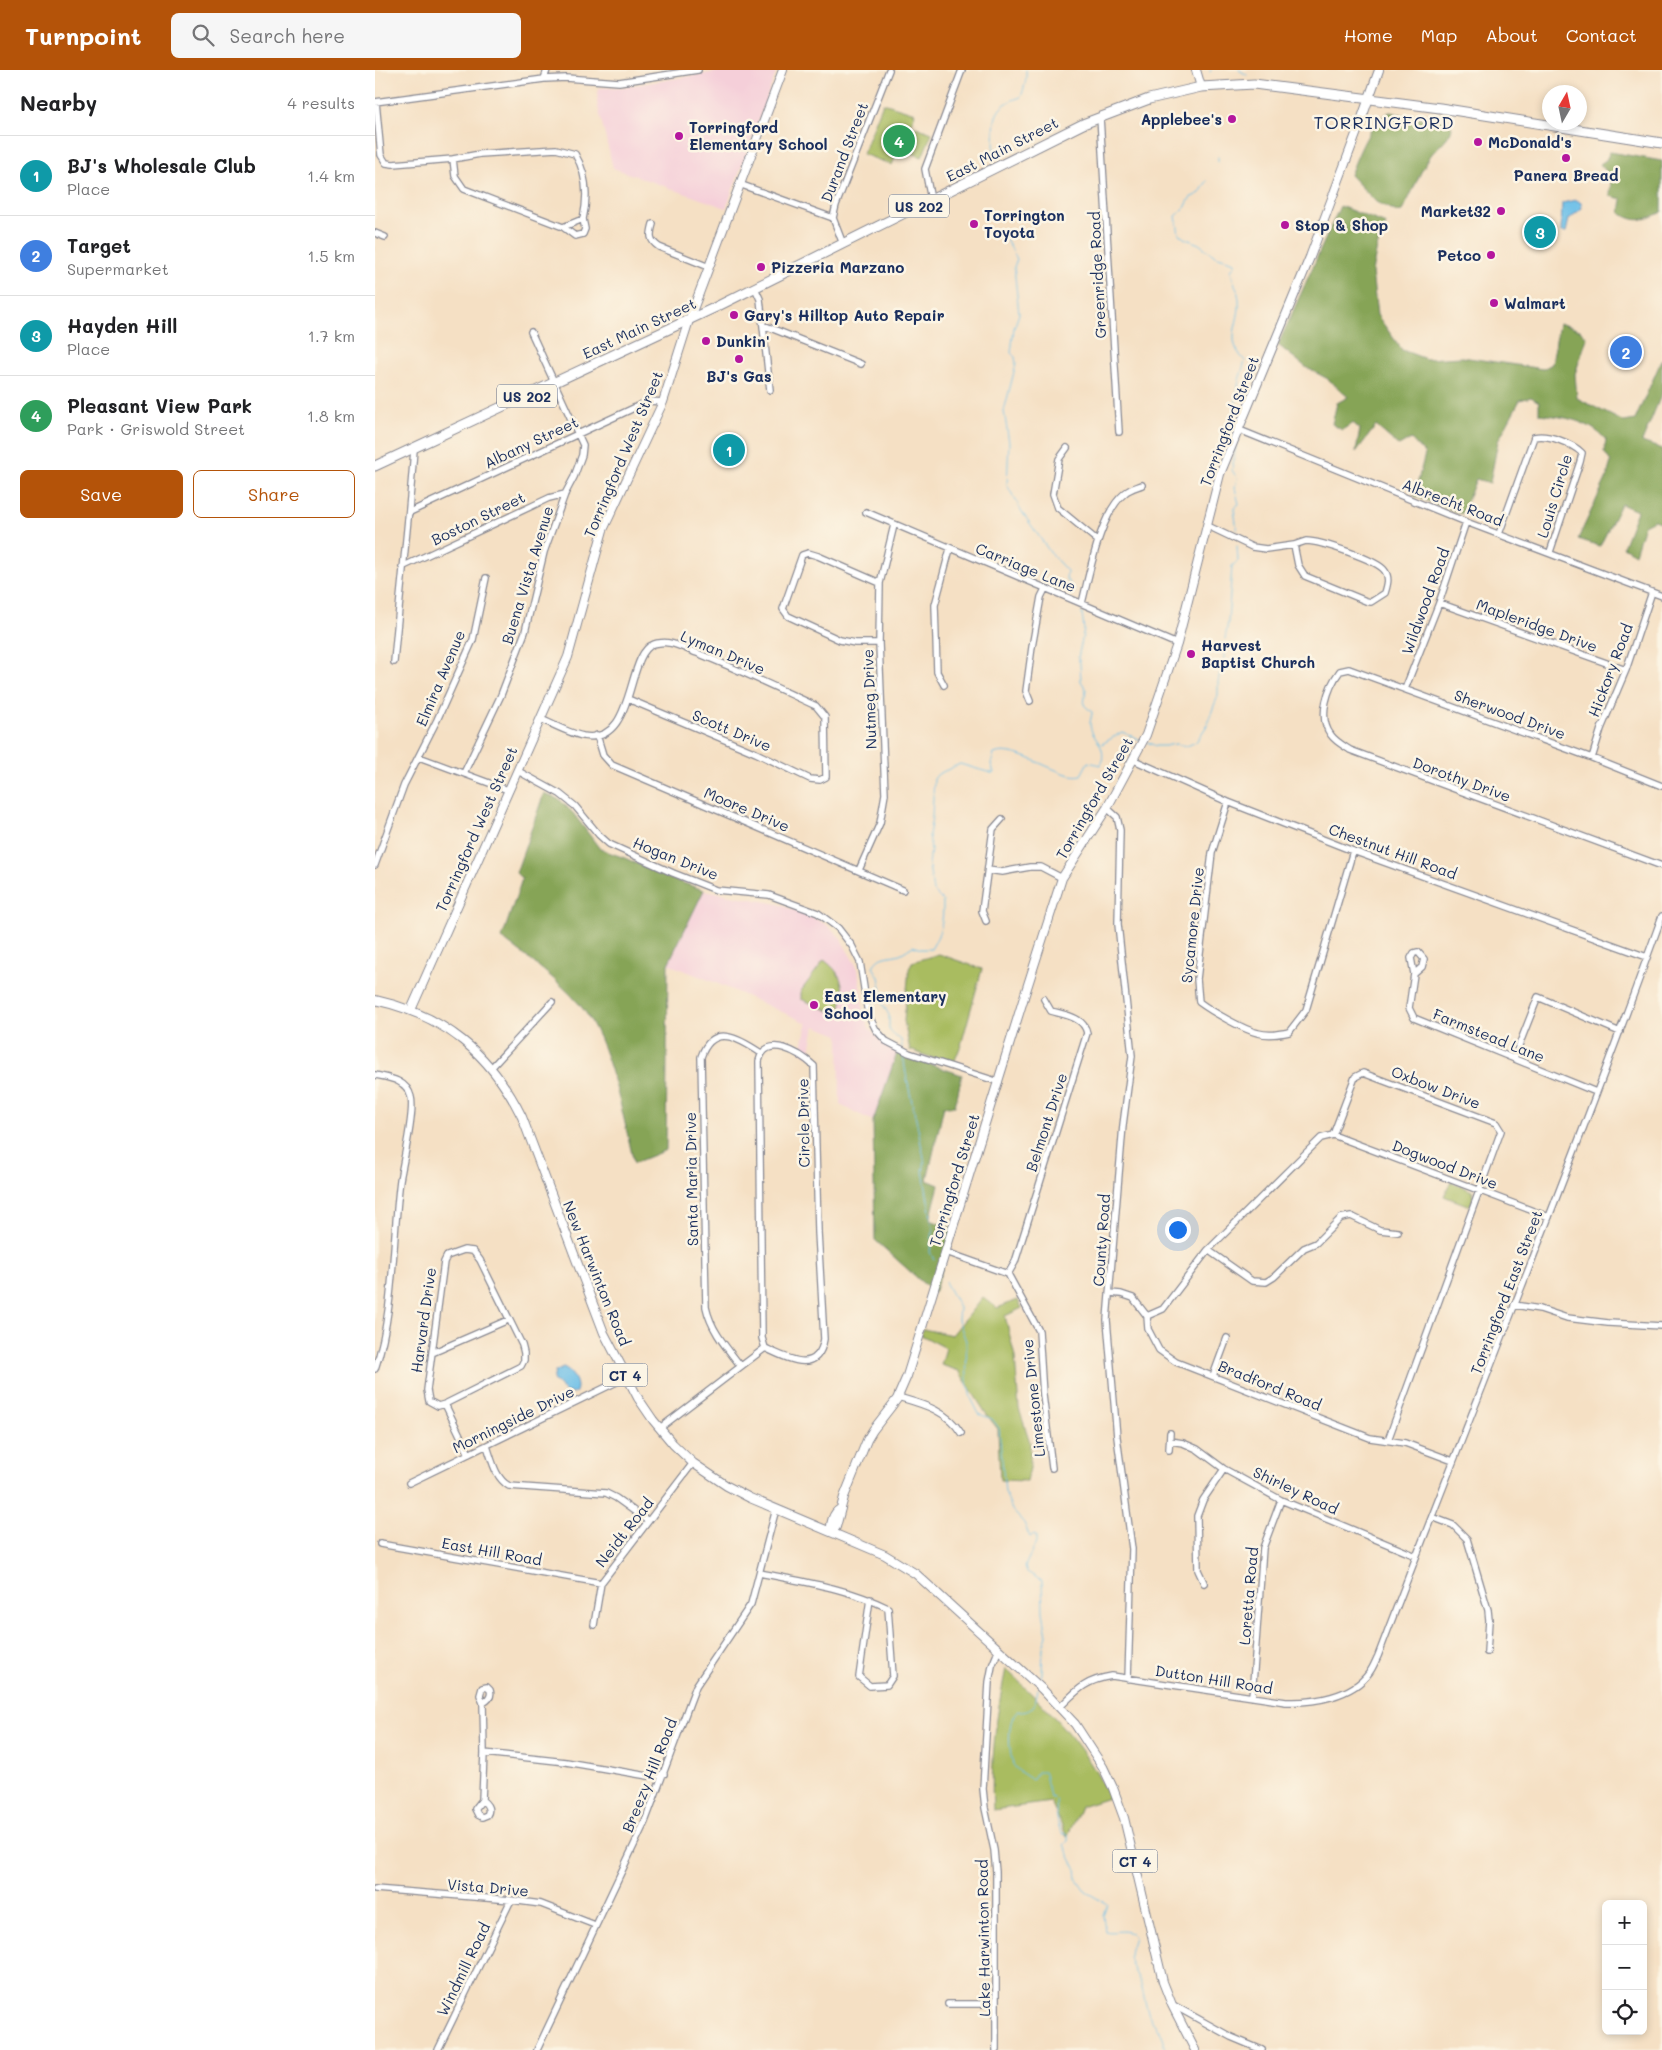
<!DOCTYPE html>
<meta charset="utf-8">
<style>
:root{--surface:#fff;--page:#f6f6f6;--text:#202124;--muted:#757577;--line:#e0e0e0;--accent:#b45309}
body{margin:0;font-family:Mali,sans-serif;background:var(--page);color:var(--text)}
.controls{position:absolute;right:15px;bottom:15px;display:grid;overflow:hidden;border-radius:8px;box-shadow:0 2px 8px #0003}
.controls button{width:45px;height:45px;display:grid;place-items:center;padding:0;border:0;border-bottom:1px solid var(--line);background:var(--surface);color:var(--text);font:25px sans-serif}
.compass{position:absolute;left:1167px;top:15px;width:45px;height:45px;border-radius:50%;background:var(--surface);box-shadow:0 2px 8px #0003;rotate:9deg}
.you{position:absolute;left:802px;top:1159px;width:18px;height:18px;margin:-12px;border:4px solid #fff;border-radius:50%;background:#1a73e8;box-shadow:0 0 0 8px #1a73e833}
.badge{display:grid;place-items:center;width:32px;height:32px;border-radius:50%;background:var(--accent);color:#fff;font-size:16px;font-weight:700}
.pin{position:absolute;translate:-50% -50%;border:2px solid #fff;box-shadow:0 1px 5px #0006}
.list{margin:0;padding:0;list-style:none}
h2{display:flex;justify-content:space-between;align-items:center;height:65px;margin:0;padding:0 20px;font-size:21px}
h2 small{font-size:16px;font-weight:400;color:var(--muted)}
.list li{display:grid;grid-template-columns:32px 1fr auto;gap:15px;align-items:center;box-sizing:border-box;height:80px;padding:0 20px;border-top:1px solid var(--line)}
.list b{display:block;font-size:19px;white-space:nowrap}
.list p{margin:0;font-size:16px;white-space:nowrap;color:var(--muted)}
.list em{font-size:16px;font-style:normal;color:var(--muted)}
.actions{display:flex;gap:10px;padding:15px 20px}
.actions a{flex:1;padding:11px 0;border:1px solid var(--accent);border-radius:8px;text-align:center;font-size:18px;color:var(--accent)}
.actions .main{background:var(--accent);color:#fff}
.icon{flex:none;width:28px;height:28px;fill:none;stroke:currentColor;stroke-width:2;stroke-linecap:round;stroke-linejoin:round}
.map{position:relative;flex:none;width:1287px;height:1980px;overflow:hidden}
header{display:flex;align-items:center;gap:30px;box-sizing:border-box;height:70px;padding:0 25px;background:var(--accent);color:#fff}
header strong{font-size:24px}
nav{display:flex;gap:28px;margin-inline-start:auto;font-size:18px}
.search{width:350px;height:45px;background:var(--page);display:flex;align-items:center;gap:12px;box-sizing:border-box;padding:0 18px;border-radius:8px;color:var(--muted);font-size:19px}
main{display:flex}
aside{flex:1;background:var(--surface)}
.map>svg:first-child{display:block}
.built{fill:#f5cfd9}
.green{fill:#a9bc60;stroke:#62765f}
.forest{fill:#86a456;stroke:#506a5a}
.water{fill:#6cbfe8;stroke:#4477a3}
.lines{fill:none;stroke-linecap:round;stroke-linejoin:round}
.stream{stroke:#6cbfe8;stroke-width:1}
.minor-casing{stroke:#888891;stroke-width:8}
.major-casing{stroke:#888891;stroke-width:10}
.highway-casing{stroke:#888891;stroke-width:11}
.minor{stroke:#fff;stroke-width:5.5}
.major{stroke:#fff;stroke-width:8}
.highway{stroke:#fff;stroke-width:9}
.poi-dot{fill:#b5179e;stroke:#fcf5e5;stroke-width:2}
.labels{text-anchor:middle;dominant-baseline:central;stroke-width:5;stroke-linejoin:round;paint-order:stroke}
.shield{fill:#fcf5e5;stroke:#5e6a86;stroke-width:1}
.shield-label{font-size:14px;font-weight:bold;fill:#1b2f5e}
.poi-label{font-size:15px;font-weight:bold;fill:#1b2f5e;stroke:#fcf5e5;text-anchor:start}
.street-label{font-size:15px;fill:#1b2f5e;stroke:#fcf5e5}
.quarter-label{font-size:18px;letter-spacing:1px;fill:#1b2f5e;stroke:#fcf5e5}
</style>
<header>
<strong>Turnpoint</strong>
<div class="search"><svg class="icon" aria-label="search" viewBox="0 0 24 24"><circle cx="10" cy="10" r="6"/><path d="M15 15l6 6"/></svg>Search here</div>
<nav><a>Home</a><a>Map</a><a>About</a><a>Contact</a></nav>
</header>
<main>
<aside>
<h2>Nearby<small>4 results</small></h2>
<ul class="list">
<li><span class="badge" style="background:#0f9aa8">1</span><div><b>BJ's Wholesale Club</b><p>Place</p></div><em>1.4 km</em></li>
<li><span class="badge" style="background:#3f7fe0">2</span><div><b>Target</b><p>Supermarket</p></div><em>1.5 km</em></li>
<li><span class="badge" style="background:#0f9aa8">3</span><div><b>Hayden Hill</b><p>Place</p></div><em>1.7 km</em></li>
<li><span class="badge" style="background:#2e9e5b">4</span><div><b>Pleasant View Park</b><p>Park · Griswold Street</p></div><em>1.8 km</em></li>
</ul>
<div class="actions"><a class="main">Save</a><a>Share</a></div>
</aside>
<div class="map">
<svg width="1287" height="1980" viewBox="0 0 1287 1980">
<rect width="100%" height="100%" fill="#fcf5e5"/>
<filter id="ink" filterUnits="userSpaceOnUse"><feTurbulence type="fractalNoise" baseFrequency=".02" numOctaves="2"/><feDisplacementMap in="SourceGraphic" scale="10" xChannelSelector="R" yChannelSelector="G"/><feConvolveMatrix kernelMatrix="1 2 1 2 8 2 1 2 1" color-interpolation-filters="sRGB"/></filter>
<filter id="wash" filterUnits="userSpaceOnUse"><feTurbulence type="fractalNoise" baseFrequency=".0096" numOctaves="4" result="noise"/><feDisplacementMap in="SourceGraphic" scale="20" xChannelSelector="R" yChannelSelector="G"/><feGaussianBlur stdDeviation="1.12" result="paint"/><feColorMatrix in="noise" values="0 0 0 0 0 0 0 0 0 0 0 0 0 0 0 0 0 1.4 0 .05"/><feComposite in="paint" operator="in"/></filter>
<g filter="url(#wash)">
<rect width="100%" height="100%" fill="#f5e0c4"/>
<path class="built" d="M353 0H402L351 138 238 98 222 33 223 18 248 17Z
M329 820 403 834 437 847 453 856 464 866 483 899 488 941 494 958 508 973 522 983 498 1051 465 1035 464 965 440 956 434 986 426 982 432 953 339 912 293 894Z"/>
<path class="green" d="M508 33 540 43 536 55 557 63 547 87 524 78 517 95 488 84Z
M564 884 607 899 586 975 578 995 535 980 529 951 534 899 537 892Z
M449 890C470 905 471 921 464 945L426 929V921Z
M1076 1112 1097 1121 1098 1128 1095 1136 1069 1126Z
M608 1227 622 1238 643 1230 647 1238 630 1246 640 1287 644 1339 655 1372V1398L652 1411 625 1410 623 1359 612 1345 584 1301 566 1295 571 1278 546 1265 548 1259 577 1265Z
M631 1599C671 1638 712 1676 734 1728L706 1737 692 1767 676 1732 618 1740C615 1693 621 1644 631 1599Z"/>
<path class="forest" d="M1015 42 1056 50 1072 51 1077 57C1076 67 1063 76 1056 85 1044 102 1038 123 1027 141L1022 142 1001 132 975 105C982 87 996 49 1015 42Z
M1235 82 1287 91V142C1270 150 1262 154 1245 143L1247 129 1235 126 1236 107 1225 94 1231 90Z
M965 136 1011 154 1002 177 997 202 1002 245 1027 280 1051 289 1087 287 1168 299 1177 294 1184 253 1205 260 1212 268 1200 304 1202 328 1249 352 1260 350 1287 289V323L1267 372 1287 379V453L1279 450 1269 455 1260 484 1248 477 1262 441 1246 434 1225 476 1203 469 1231 409 1236 392 1229 382 1231 370C1214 350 1189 347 1164 344V332L1156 327 1145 330 1123 371 1115 413 1101 409 1087 444 1039 426 1050 384 1036 369 1024 376 1001 356 981 382 985 359 978 353 967 360 957 354 962 333 973 327 953 309 932 298 903 275Z
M169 723 185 730 198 743 225 779 250 788 293 808 329 820 293 894 291 1080 259 1093C248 1047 235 971 205 935 183 909 153 889 127 868L147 809 141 803Z
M522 983 587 1005 580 1036H569L552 1110 564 1115 555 1150 580 1159 559 1223 500 1170 498 1051Z"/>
<path class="water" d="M1202 130 1206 133 1207 138 1194 149 1191 162H1186L1187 133Z
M188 1298C197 1301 206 1315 200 1323L191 1322 178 1310 180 1302Z"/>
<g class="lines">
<path class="stream" d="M864 0 872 5
M835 2 836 0
M843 87V92
M618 88C623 59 609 38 646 27 649 19 652 8 651 0
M832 111 825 123 815 128 810 138 801 146 804 164 809 168 824 174 840 186 860 192V195L856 200C857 211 863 218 864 229 866 255 848 268 870 291L864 310 858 351V363
M629 165 642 189 639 197 644 244 639 258 636 283 640 287 641 294 629 341 634 372 632 415 647 442 677 485 692 501 691 509 700 520
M862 461 859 438 864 434 860 418 862 408 857 400 862 371
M850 569 853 552 857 496 863 491 862 476
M772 672 781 676H790L800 674 812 676 821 672 831 657 843 625V612L846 597 849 594V575
M727 674 747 662 766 670
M527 977 526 970 514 960V945L507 933V923L504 907 498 897C504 883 517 888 527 883 531 881 534 878 538 876L546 879H556C567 861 568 852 568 831L558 821 554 795 556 779 554 766 557 747 559 709 563 704 585 694 616 703H619L616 694 619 684C643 674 688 711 706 705L713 692 726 695C733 673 716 670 715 654 715 650 717 646 717 642L709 635 711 619 706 611 705 593 703 588 709 560 707 543
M528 983C531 1014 541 1044 546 1074 548 1084 551 1091 548 1101L558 1159 555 1182 559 1190
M570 1212 584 1237 583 1250 591 1271 592 1312 596 1328 604 1344 617 1349 624 1358 630 1422 637 1440 649 1453 655 1467 659 1464 661 1466V1473L650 1496 652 1502 667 1511 668 1542 672 1565 668 1577 667 1603 665 1612
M663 1619C660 1632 661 1641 646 1642L643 1641C631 1648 634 1682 638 1694 641 1701 651 1705 657 1710L662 1702H669L670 1704 675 1727 681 1729C682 1742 680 1753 688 1764H693V1771L689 1775 701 1798 702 1809 711 1822 732 1834 728 1845 730 1861C739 1864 752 1857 759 1866 758 1873 754 1878 754 1885 755 1895 762 1905 766 1914 769 1924 770 1935 774 1945 778 1956 791 1963 789 1976L792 1980"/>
</g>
</g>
<g filter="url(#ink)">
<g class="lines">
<defs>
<path id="minor" d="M169 9 172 0
M0 32 169 9 191 8 244 12 323 0
M1 32 6 85 11 93 18 94 78 89
M725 47 744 362
M181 79 200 84C212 104 213 127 208 149L188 157 89 119 80 106 78 89 105 84Z
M367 115 458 148
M556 130 550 99 587 0
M278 154C275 165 274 170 284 177L334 197
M188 157 200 166 208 164 210 159 208 149
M0 163 10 167
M468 174 458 148 461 135 514 0
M380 218 385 229 395 320
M388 255 486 294
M862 359 1091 452 1287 526
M692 378 684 389 678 424 683 438 723 471
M35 442 274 331 288 332
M491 442 802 574
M833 456 877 477 891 479 919 475
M1124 464 1159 367C1173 364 1197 373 1207 383L1205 392 1175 482
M931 471C945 471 1003 490 1010 501 1015 508 1012 516 1010 523L996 532 991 531 930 506 923 495 919 475Z
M27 497 174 428 190 424
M707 533C715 502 725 443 750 423 754 419 762 417 767 415
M1064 533 1251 600
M504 573H480L465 570 413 546 408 539 427 485 433 483 443 486 505 513
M19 592C25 521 34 451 39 379
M569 615 562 602 560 535 575 479
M1030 619 1064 533 1091 452
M655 631 651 621 657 577 666 527 670 519
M166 649C179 655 194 663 208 666 262 676 250 584 279 574 282 573 290 572 294 573 303 574 313 580 322 583 363 599 402 618 441 636L450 647 451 707 445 710 435 709 381 683 253 629
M222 665 228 685 237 695 528 820
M44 687 133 720
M1217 688 1226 659 1251 600 1277 522
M759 690 853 732 978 781 1272 887
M143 701 185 724 200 736 224 765 234 774 298 803 341 820 394 825 443 843 463 858 477 876 485 892 493 944 501 960 511 971 534 983 624 1012
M89 703 126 625 150 562 169 482 190 424 199 407 207 385 208 375 156 262
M1287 716 1217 688 974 599 965 601C953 617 942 647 956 665 960 671 969 676 975 680L1287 796
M853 732 837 783 822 909 824 932C836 941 869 960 883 963 894 966 904 964 914 962L931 940 978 781
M732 738 742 747 745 760 743 854 757 986 748 1055 732 1250 742 1367 757 1479 753 1609
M0 795 29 715 62 650 98 570 111 508
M484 800 505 753 510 724 504 573 505 513 519 455
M613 800 627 802 655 797H666L687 808
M611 851 607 841 618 759 627 749
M1043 882 1049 889 1047 897 1039 904 1036 888 1039 883Z
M1039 904 1034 938 1039 948 1221 1022
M1139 988 1163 927 1245 962
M116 998 177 932
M0 1005C15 1008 32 1010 36 1027 40 1042 28 1092 25 1110 17 1173 20 1239 0 1299
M958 1065 1174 1147
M89 1180 98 1181 105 1190 147 1275 149 1283V1290L146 1296 70 1334 63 1336 54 1331 52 1320 69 1192 72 1186Z
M833 1180 877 1211 891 1212 899 1207 929 1178 941 1173 966 1148 976 1146 1005 1160 1023 1162
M571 1182 633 1204
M633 1204 640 1192 712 963C709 947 690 945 676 941L669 929
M633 1204 664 1261 668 1325 677 1398
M735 1223 746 1224 758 1228 772 1246 773 1259 784 1280 801 1292 995 1368 1030 1373 1078 1391
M1139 1235 1165 1239 1192 1248 1233 1253 1287 1256
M772 1246 788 1239 833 1180 946 1068 958 1065 980 1007 988 1003 1121 1053 1126 1061 1013 1370
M57 1283 133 1250
M365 1295C351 1277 336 1260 331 1237L326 987C338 952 365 969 386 983
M838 1306 852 1268
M523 1327C547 1334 572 1340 586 1363
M70 1334 94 1384
M285 1358 390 1278C412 1288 443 1306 449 1269L443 1162 439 996C426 984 391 962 384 991L387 1268 390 1278
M795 1371 808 1373 822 1379 849 1399 906 1430 1041 1486
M112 1376C117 1390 120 1408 134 1416L231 1423 241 1428 273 1451
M794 1380 795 1363
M34 1413 252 1307
M1057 1447 1078 1455 1092 1469 1113 1540 1114 1550 1112 1582
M5 1474 226 1513
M385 1503C428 1512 473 1518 513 1538L518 1606 512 1615 495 1616 484 1607 495 1529
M829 1513 823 1500 822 1446 828 1430 849 1399
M219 1555 226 1513 318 1393
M877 1627 888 1478 906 1430
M685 1637C703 1619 711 1610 737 1606L911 1632C938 1633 977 1627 994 1603 998 1598 1000 1592 1003 1586 1097 1339 1198 1094 1287 846
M109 1683 191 1692 273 1706 289 1704
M107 1730C112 1734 116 1739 112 1745L107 1747 103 1745 100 1739 107 1730 109 1683 108 1633 105 1625 107 1618 112 1617 115 1620C117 1626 114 1630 108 1633
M0 1819 136 1830 166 1834 220 1855
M573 1934H621
M798 1935 856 1967 887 1980
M63 1980 136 1830
M162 1980 270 1752 321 1616 376 1534 401 1439
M621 1980V1802L619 1780 610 1738 608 1719 614 1612 617 1596 624 1579"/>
<path id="major" d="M821 0 826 17
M0 930C69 945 116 984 147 1047L229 1263 263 1328 278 1350 298 1374 318 1393 352 1416 375 1428 510 1485 541 1504 667 1619 700 1654 728 1697 738 1718 749 1748 788 1912 797 1935 820 1980
M36 940 193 587 228 460 288 332 314 250 408 0
M456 1462 461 1457 469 1427 492 1370 498 1360 522 1329 532 1306 650 924 687 808 732 738 771 665 802 574 845 404 935 187 983 59 1004 0
M456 1462C455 1454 458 1443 465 1439"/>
<path id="highway" d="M0 396 339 238 708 54 774 29 826 17 879 14 1065 38 1287 73"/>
</defs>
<use href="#minor" class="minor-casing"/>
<use href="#major" class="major-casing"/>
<use href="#highway" class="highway-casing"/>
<use href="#minor" class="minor"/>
<use href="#major" class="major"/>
<use href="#highway" class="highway"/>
</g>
</g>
<g class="poi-dot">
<circle cx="857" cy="49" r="5"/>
<circle cx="304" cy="66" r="5"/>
<circle cx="1103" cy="72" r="5"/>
<circle cx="1191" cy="88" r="5"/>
<circle cx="1126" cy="141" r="5"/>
<circle cx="599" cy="154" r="5"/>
<circle cx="910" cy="155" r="5"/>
<circle cx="1116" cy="185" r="5"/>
<circle cx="386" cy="197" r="5"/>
<circle cx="1119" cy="233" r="5"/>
<circle cx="359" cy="245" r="5"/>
<circle cx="331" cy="271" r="5"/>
<circle cx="364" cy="289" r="5"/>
<circle cx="816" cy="584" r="5"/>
<circle cx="439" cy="935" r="5"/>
</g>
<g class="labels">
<g class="shield">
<rect x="514" y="124.5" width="60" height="23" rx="4"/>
<rect x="122" y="314.5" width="60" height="23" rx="4"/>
<rect x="227.5" y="1293.5" width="45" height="23" rx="4"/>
<rect x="737.5" y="1779.5" width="45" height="23" rx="4"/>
</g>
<g class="shield-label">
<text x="544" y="136">US 202</text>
<text x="152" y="326">US 202</text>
<text x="250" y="1305">CT 4</text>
<text x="760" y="1791">CT 4</text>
</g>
<g class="poi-label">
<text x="847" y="49" text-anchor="end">Applebee's</text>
<text x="314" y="57">Torringford<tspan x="314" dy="17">Elementary School</tspan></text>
<text x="1113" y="72">McDonald's</text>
<text x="1191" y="105" text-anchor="middle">Panera Bread</text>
<text x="1116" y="141" text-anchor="end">Market32</text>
<text x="609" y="145">Torrington<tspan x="609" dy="17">Toyota</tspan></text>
<text x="920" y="155">Stop &amp; Shop</text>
<text x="1106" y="185" text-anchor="end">Petco</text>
<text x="396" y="197">Pizzeria Marzano</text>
<text x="1129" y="233">Walmart</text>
<text x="369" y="245">Gary's Hilltop Auto Repair</text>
<text x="341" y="271">Dunkin'</text>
<text x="364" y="306" text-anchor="middle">BJ's Gas</text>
<text x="826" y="575">Harvest<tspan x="826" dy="17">Baptist Church</tspan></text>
<text x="449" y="926">East Elementary<tspan x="449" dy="17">School</tspan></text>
</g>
<g class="street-label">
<text transform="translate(627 79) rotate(-27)">East Main Street</text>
<text transform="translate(469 82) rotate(-69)">Durand Street</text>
<text transform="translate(722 205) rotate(-93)">Greenridge Road</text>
<text transform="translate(264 258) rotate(-25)">East Main Street</text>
<text transform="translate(854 351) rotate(-69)">Torringford Street</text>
<text transform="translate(156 372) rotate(-25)">Albany Street</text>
<text transform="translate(248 384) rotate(-67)">Torringford West Street</text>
<text transform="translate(1179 426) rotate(-73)">Louis Circle</text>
<text transform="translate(1078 432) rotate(21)">Albrecht Road</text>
<text transform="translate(103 448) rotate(-26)">Boston Street</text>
<text transform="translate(651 497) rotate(22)">Carriage Lane</text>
<text transform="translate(152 505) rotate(-73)">Buena Vista Avenue</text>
<text transform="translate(1050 531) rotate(-70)">Wildwood Road</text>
<text transform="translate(1162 555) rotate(20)">Mapleridge Drive</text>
<text transform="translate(348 582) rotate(23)">Lyman Drive</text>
<text transform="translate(1235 600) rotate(-69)">Hickory Road</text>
<text transform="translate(65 608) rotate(-67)">Elmira Avenue</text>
<text transform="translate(494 629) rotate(-92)">Nutmeg Drive</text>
<text transform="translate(1135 644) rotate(20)">Sherwood Drive</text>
<text transform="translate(357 660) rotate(23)">Scott Drive</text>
<text transform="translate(1087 709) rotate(20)">Dorothy Drive</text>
<text transform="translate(719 728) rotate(-60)">Torringford Street</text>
<text transform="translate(372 739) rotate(23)">Moore Drive</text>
<text transform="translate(101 759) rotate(-66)">Torringford West Street</text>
<text transform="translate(1018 781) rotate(20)">Chestnut Hill Road</text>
<text transform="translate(301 788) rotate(22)">Hogan Drive</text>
<text transform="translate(817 855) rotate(-84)">Sycamore Drive</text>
<text transform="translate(1114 965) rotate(22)">Farmstead Lane</text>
<text transform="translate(1061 1017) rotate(21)">Oxbow Drive</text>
<text transform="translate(671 1052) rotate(-72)">Belmont Drive</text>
<text transform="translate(428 1053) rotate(-91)">Circle Drive</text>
<text transform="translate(1070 1094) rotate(21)">Dogwood Drive</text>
<text transform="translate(316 1109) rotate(-91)">Santa Maria Drive</text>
<text transform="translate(579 1110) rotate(-73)">Torringford Street</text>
<text transform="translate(726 1170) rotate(-86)">County Road</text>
<text transform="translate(222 1203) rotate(68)">New Harwinton Road</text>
<text transform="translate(1131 1222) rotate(-69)">Torringford East Street</text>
<text transform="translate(48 1250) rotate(-82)">Harvard Drive</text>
<text transform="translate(895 1315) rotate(22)">Bradford Road</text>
<text transform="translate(658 1328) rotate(-96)">Limestone Drive</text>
<text transform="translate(138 1349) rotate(-26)">Morningside Drive</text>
<text transform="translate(921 1420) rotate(25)">Shirley Road</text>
<text transform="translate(249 1462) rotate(-52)">Neidt Road</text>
<text transform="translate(117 1481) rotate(10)">East Hill Road</text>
<text transform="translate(873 1526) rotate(-85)">Loretta Road</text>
<text transform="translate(839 1609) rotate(9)">Dutton Hill Road</text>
<text transform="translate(274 1705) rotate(-68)">Breezy Hill Road</text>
<text transform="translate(113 1817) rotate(5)">Vista Drive</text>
<text transform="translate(608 1868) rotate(-91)">Lake Harwinton Road</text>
<text transform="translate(88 1899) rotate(-64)">Windmill Road</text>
</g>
<g class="quarter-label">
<text x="1009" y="52">TORRINGFORD</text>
</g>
</g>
</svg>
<div class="controls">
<button>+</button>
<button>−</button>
<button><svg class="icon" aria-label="locate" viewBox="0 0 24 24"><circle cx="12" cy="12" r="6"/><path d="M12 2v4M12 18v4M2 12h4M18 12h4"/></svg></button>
</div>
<svg class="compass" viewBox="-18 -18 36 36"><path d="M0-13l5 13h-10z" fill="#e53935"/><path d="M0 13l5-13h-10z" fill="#757577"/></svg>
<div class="you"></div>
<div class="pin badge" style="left:354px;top:380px;background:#0f9aa8">1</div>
<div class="pin badge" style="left:1251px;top:282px;background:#3f7fe0">2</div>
<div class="pin badge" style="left:1165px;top:162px;background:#0f9aa8">3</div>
<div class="pin badge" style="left:524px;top:71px;background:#2e9e5b">4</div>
</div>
</main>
